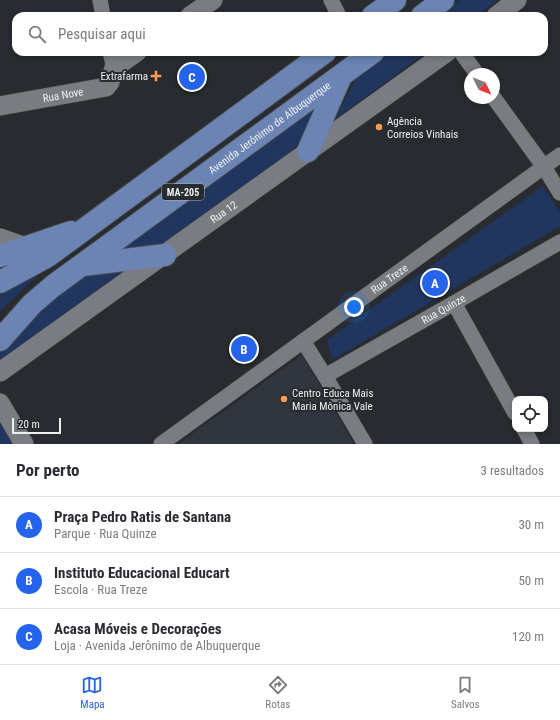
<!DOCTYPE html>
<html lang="pt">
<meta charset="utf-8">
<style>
:root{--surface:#fff;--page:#f7f7f7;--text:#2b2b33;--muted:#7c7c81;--line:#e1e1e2;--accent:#2563eb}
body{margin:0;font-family:"Roboto Condensed",sans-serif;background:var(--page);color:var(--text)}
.controls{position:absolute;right:12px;bottom:12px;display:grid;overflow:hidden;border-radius:8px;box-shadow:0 2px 6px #0003}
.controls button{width:36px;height:36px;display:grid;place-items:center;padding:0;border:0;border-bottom:1px solid var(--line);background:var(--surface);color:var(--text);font:20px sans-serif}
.compass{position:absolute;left:464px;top:68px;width:36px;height:36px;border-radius:50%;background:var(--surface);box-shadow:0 2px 6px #0003;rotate:133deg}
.scale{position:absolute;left:12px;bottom:10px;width:49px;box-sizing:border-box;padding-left:4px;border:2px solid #eceef1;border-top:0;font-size:11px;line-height:14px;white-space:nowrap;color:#eceef1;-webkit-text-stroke:3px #282b2f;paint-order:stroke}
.you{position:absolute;left:354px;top:307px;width:14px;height:14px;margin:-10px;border:3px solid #fff;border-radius:50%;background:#1a73e8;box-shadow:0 0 0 6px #1a73e833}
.badge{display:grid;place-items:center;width:26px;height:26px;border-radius:50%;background:var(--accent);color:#fff;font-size:13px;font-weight:700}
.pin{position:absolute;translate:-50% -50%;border:2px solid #fff;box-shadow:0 1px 4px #0006}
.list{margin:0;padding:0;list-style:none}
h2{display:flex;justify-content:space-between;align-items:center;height:52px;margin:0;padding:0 16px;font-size:17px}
h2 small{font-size:13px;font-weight:400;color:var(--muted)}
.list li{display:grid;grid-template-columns:26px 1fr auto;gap:12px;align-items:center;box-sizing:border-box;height:56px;padding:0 16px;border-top:1px solid var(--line)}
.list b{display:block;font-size:15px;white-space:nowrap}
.list p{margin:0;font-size:13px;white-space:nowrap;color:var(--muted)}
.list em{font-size:13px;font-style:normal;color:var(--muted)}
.icon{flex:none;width:22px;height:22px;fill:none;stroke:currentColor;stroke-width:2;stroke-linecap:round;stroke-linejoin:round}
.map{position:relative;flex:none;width:560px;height:444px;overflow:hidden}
.search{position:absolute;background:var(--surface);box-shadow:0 2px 6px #0003;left:12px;right:12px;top:12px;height:44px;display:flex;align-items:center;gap:10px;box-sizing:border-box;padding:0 14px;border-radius:12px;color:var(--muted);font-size:15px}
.sheet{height:220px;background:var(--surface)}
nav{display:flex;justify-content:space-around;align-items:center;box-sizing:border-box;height:56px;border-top:1px solid var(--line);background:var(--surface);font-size:11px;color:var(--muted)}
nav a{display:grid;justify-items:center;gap:2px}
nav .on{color:var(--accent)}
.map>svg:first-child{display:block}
.built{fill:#30353e}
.green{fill:#21365e}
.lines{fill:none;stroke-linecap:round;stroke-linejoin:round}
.minor-casing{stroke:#46484b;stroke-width:16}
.tertiary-casing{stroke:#46484b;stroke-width:20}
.primary-casing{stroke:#46484b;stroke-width:24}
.minor{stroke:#7a7c82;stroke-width:15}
.tertiary{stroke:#7a7c82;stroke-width:19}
.primary{stroke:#6b84b3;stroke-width:22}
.poi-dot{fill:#fc9d53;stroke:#282b2f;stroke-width:1.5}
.labels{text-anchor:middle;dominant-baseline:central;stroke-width:4;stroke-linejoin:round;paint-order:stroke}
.shield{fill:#282b2f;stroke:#b1b4b7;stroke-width:1}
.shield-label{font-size:10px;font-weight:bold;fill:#eceef1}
.poi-label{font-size:11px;fill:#eceef1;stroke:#282b2f;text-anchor:start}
.street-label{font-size:11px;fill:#eceef1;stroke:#282b2f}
</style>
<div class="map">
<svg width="560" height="444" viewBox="0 0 560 444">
<rect width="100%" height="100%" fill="#282b2f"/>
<path class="built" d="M302 355 354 444H178Z"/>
<path class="green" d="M459 0H498L477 16H437Z
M387 52H427L335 119 359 73Z
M312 105 316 109 298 144 291 152 164 244 158 247 117 250Z
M543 186 560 212V226L332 360 327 340Z
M129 269 0 362V350L26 320 78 276Z
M42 271 0 311V295Z
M0 421 14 444H2L0 442Z"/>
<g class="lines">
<defs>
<g id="minor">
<path d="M100 0 103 16"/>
<path d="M331 0 339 16"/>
<path d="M110 52 114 68"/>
<path d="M461 52 477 74"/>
<path d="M494 98 544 167 560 193"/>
<path d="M454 303 515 413"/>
<path d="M303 341 325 376 365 444"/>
<path id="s1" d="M325 376 454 303 560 242"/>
<path d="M524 429 532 444"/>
<path id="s2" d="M161 444 560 155"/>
</g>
<g id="tertiary">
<path d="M190 16 213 0"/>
<path d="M496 16 517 0"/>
<path id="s3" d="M0 106 106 87 110 82 114 68 137 52"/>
<path d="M0 238 26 247"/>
<path id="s4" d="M0 372 447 52"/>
<path d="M0 403 24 444"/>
</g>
<g id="primary">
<path d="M373 16 395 0"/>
<path d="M422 16 443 0"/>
<path d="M308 151 341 76"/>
<path d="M0 256 71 232"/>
<path d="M83 265 165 255"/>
<path d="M0 282 48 256 325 52"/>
<path id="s5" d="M0 340 32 304 53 286 373 52"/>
</g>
</defs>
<use href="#minor" class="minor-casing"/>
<use href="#tertiary" class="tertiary-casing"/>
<use href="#primary" class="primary-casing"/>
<use href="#minor" class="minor"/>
<use href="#tertiary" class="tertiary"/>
<use href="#primary" class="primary"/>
</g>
<g class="poi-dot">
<path d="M154 70h4v4h4v4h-4v4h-4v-4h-4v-4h4z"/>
<circle cx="379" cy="127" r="4"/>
<circle cx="284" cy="399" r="4"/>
</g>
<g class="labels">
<rect class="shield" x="162" y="184" width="42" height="16" rx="3"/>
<g class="shield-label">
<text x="183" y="192">MA-205</text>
</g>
<g class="poi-label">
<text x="148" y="76" text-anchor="end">Extrafarma</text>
<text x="387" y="121">Agência<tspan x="387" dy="13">Correios Vinhais</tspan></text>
<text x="292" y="393">Centro Educa Mais<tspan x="292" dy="13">Maria Mônica Vale</tspan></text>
</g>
<g class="street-label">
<text stroke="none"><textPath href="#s3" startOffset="64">Rua Nove</textPath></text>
<text stroke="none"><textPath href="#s5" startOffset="344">Avenida Jerônimo de Albuquerque</textPath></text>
<text stroke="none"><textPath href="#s4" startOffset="275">Rua 12</textPath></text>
<text stroke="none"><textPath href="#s2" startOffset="282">Rua Treze</textPath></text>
<text stroke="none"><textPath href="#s1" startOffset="136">Rua Quinze</textPath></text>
</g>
</g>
</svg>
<div class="controls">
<button><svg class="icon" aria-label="locate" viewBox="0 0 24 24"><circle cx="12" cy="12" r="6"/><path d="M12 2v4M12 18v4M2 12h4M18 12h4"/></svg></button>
</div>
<svg class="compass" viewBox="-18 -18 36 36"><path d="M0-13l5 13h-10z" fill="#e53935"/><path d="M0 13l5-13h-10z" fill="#7c7c81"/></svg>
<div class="scale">20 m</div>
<div class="you"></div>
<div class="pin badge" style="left:435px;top:283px">A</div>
<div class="pin badge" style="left:244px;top:349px">B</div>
<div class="pin badge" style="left:192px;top:77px">C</div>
<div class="search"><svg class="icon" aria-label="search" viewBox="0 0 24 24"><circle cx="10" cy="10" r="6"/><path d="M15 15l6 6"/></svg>Pesquisar aqui</div>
</div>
<section class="sheet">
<h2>Por perto<small>3 resultados</small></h2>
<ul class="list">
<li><span class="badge">A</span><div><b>Praça Pedro Ratis de Santana</b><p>Parque · Rua Quinze</p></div><em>30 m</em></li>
<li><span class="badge">B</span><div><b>Instituto Educacional Educart</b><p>Escola · Rua Treze</p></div><em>50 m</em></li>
<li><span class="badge">C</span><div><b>Acasa Móveis e Decorações</b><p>Loja · Avenida Jerônimo de Albuquerque</p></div><em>120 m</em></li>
</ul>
</section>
<nav>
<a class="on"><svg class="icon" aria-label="map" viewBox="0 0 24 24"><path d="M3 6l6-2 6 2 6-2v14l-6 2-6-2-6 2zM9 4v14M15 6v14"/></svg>Mapa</a>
<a><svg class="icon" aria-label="directions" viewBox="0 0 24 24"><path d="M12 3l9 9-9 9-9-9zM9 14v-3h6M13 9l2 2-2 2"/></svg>Rotas</a>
<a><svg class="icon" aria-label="saved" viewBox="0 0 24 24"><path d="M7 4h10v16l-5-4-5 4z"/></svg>Salvos</a>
</nav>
